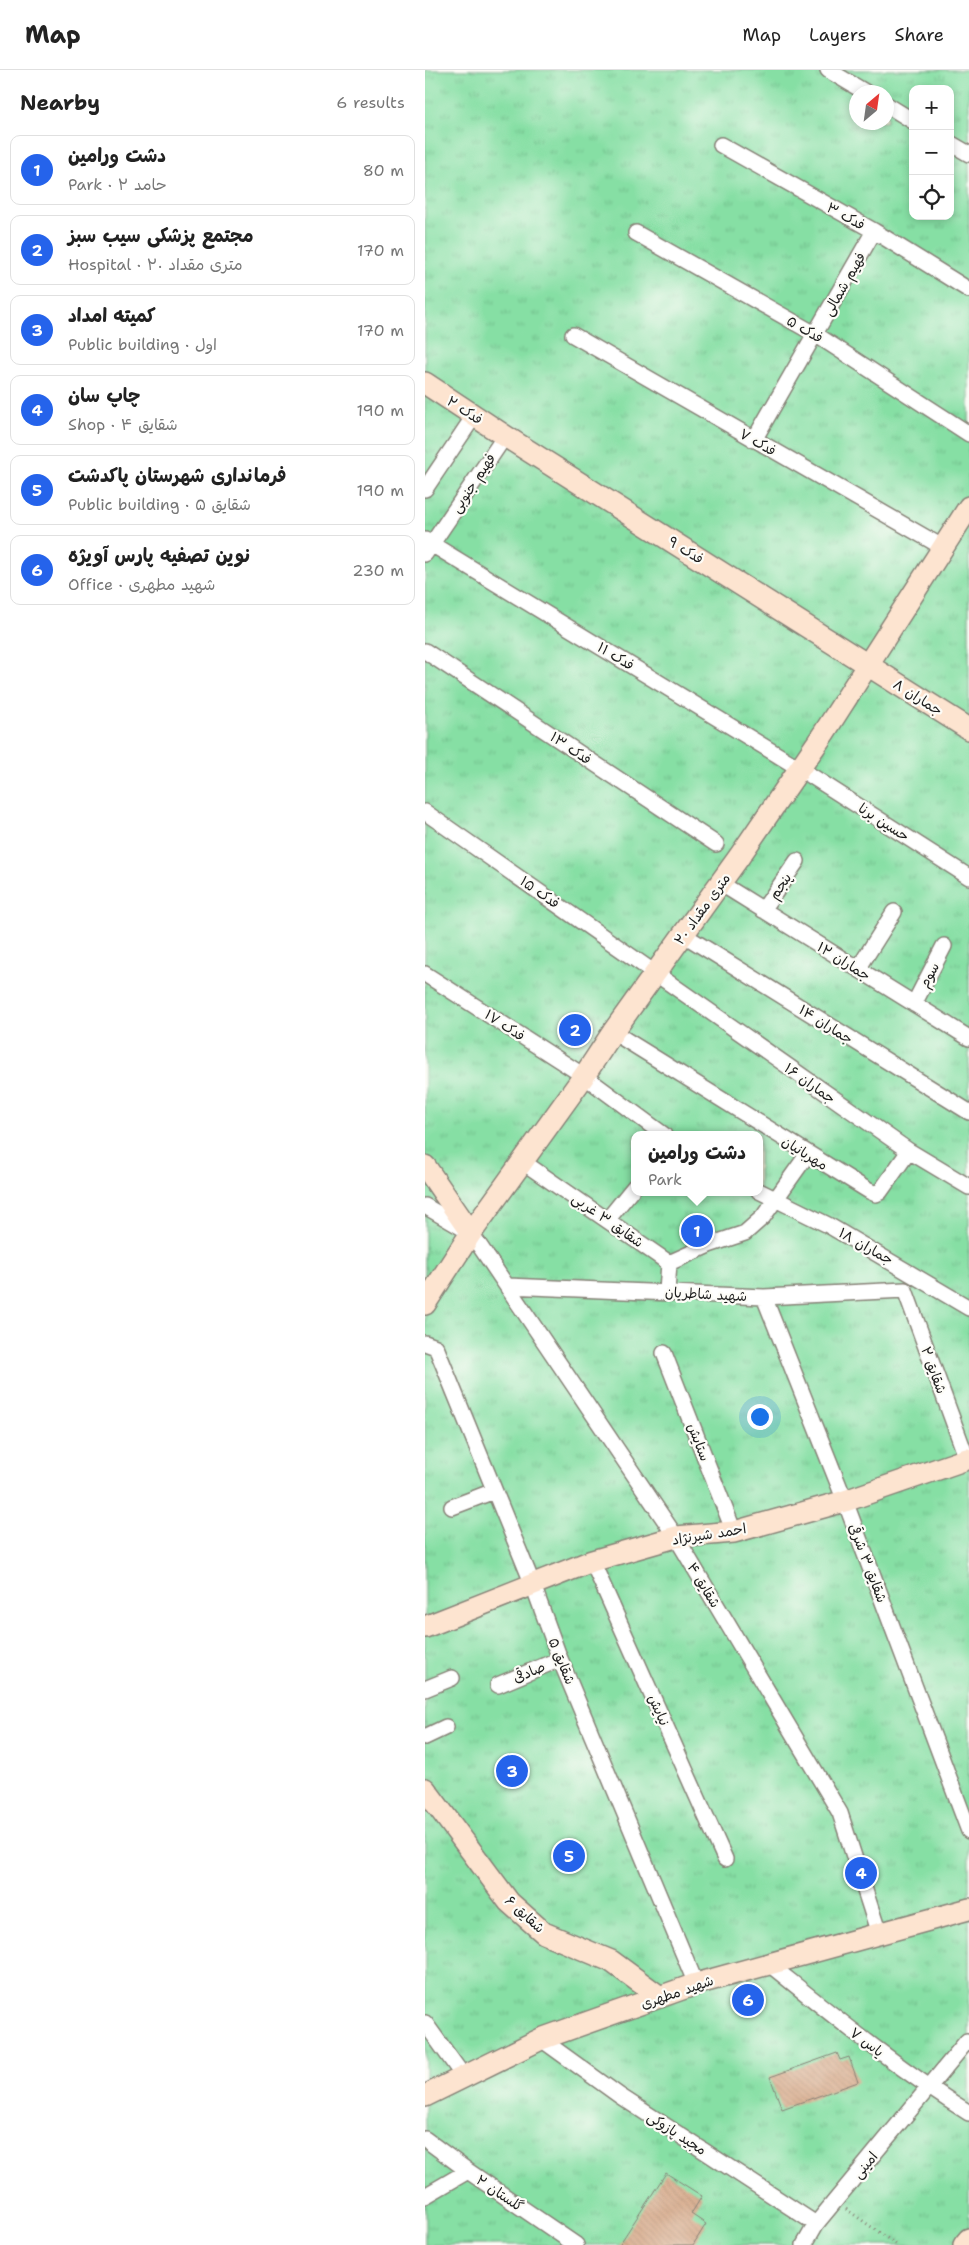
<!DOCTYPE html>
<meta charset="utf-8">
<style>
:root{--surface:#fff;--page:#f2f2f2;--text:#222;--muted:#767676;--line:#e0e0e0;--accent:#2563eb}
body{margin:0;font-family:"Shantell Sans","Playpen Sans Arabic",sans-serif;background:var(--page);color:var(--text)}
.controls{position:absolute;right:15px;top:15px;display:grid;overflow:hidden;border-radius:10px;box-shadow:0 2px 8px #0003}
.controls button{width:45px;height:45px;display:grid;place-items:center;padding:0;border:0;border-bottom:1px solid var(--line);background:var(--surface);color:var(--text);font:25px sans-serif}
.compass{position:absolute;left:424px;top:15px;width:45px;height:45px;border-radius:50%;background:var(--surface);box-shadow:0 2px 8px #0003;rotate:29deg}
.you{position:absolute;left:334px;top:1346px;width:18px;height:18px;margin:-12px;border:4px solid #fff;border-radius:50%;background:#1a73e8;box-shadow:0 0 0 8px #1a73e833}
.badge{display:grid;place-items:center;width:32px;height:32px;border-radius:50%;background:var(--accent);color:#fff;font-size:16px;font-weight:700}
.pin{position:absolute;translate:-50% -50%;border:2px solid #fff;box-shadow:0 1px 5px #0006}
.popup{position:absolute;left:206px;top:1061px;width:132px;height:65px;box-sizing:border-box;display:grid;place-content:center;border-radius:10px;background:var(--surface);filter:drop-shadow(0 1px 4px #0005);font-size:16px;white-space:nowrap;color:var(--muted)}
.popup b{font-size:19px;color:var(--text)}
.popup::after{content:'';position:absolute;left:50%;top:100%;margin-left:-10px;border:10px solid transparent;border-top-color:var(--surface)}
.list{margin:0;padding:0;list-style:none}
h2{display:flex;justify-content:space-between;align-items:center;height:65px;margin:0;padding:0 20px;font-size:21px}
h2 small{font-size:16px;font-weight:400;color:var(--muted)}
.list li{display:grid;grid-template-columns:32px 1fr auto;gap:15px;align-items:center;box-sizing:border-box;height:70px;margin:0 10px 10px;padding:0 10px;border:1px solid var(--line);border-radius:10px}
.list b{display:block;font-size:19px;white-space:nowrap}
.list p{margin:0;font-size:16px;white-space:nowrap;color:var(--muted)}
.list em{font-size:16px;font-style:normal;color:var(--muted)}
.icon{flex:none;width:28px;height:28px;fill:none;stroke:currentColor;stroke-width:2;stroke-linecap:round;stroke-linejoin:round}
.map{position:relative;flex:none;width:544px;height:2175px;overflow:hidden}
header{display:flex;align-items:center;gap:30px;box-sizing:border-box;height:70px;padding:0 25px;background:var(--surface);border-bottom:1px solid var(--line)}
header strong{font-size:24px}
nav{display:flex;gap:28px;margin-inline-start:auto;font-size:18px}
main{display:flex}
aside{flex:1;background:var(--surface)}
.map>svg:first-child{display:block}
.grass{fill:url(#grass-tufts);stroke:#517e60;fill-rule:evenodd}
.building{fill:url(#building-back-hatch)}
.lines{fill:none;stroke-linecap:round;stroke-linejoin:round}
.street-casing{stroke:#878277;stroke-width:18}
.secondary-casing{stroke:#878277;stroke-width:24}
.path{stroke:#878277;stroke-width:3;stroke-dasharray:1 4;stroke-linecap:butt}
.street{stroke:#fff;stroke-width:15}
.secondary{stroke:#fde4d0;stroke-width:21}
.labels{text-anchor:middle;dominant-baseline:central;stroke-width:4.5;stroke-linejoin:round;paint-order:stroke}
.street-label{font-size:14px;fill:#1c1c1c;stroke:#fdfcf7}
</style>
<header>
<strong>Map</strong>
<nav><a>Map</a><a>Layers</a><a>Share</a></nav>
</header>
<main>
<aside>
<h2>Nearby<small>6 results</small></h2>
<ul class="list">
<li><span class="badge">1</span><div><b>دشت ورامین</b><p>Park · حامد ۲</p></div><em>80 m</em></li>
<li><span class="badge">2</span><div><b>مجتمع پزشکی سیب سبز</b><p>Hospital · ۲۰ متری مقداد</p></div><em>170 m</em></li>
<li><span class="badge">3</span><div><b>کمیته امداد</b><p>Public building · اول</p></div><em>170 m</em></li>
<li><span class="badge">4</span><div><b>چاپ سان</b><p>Shop · شقایق ۴</p></div><em>190 m</em></li>
<li><span class="badge">5</span><div><b>فرمانداری شهرستان پاکدشت</b><p>Public building · شقایق ۵</p></div><em>190 m</em></li>
<li><span class="badge">6</span><div><b>نوین تصفیه پارس آویژه</b><p>Office · شهید مطهری</p></div><em>230 m</em></li>
</ul>
</aside>
<div class="map">
<svg width="544" height="2175" viewBox="0 0 544 2175">
<defs>
<pattern id="grass-tufts" width="24" height="20" patternUnits="userSpaceOnUse" patternTransform="scale(1.25)"><rect width="24" height="20" fill="#86dfa4"/><path d="M3 7l-1-3M5 7V3M7 7l1-3M15 17l-1-3M17 17v-4M19 17l1-3" fill="none" stroke="#73bf8d"/></pattern>
<pattern id="building-back-hatch" width="6" height="6" patternUnits="userSpaceOnUse" patternTransform="scale(1.25)"><rect width="6" height="6" fill="#d5a685"/><path d="M-1 5l2 2M0 0l6 6M5-1l2 2" fill="none" stroke="#b68e72"/></pattern>
</defs>
<rect width="100%" height="100%" fill="#fdfcf7"/>
<filter id="ink" filterUnits="userSpaceOnUse"><feTurbulence type="fractalNoise" baseFrequency=".02" numOctaves="2"/><feDisplacementMap in="SourceGraphic" scale="10" xChannelSelector="R" yChannelSelector="G"/><feConvolveMatrix kernelMatrix="1 2 1 2 8 2 1 2 1" color-interpolation-filters="sRGB"/></filter>
<filter id="wash" filterUnits="userSpaceOnUse"><feTurbulence type="fractalNoise" baseFrequency=".0096" numOctaves="4" result="noise"/><feDisplacementMap in="SourceGraphic" scale="20" xChannelSelector="R" yChannelSelector="G"/><feGaussianBlur stdDeviation="1.12" result="paint"/><feColorMatrix in="noise" values="0 0 0 0 0 0 0 0 0 0 0 0 0 0 0 0 0 1.4 0 .05"/><feComposite in="paint" operator="in"/></filter>
<g filter="url(#wash)">
<rect width="100%" height="100%" fill="#f2e9d2"/>
<path class="grass" d="M0 0H544V2175H0ZM488 19H525V146H488ZM432 22H462V52H432ZM210 1065H334V1122H210Z"/>
<g id="blocks">
<path class="building" d="M412 1983 415 1990 424 1987 433 2012 357 2039 345 2007Z
M241 2103 277 2126 266 2144 281 2154 268 2175H194Z"/>
</g>
</g>
<g filter="url(#ink)">
<use href="#blocks" fill-opacity="0" stroke="#878277" stroke-width="1"/>
<g class="lines">
<defs>
<path id="street" d="M403 0 440 22
M462 35 488 51
M525 73 544 84
M296 75 449 161 544 220
M211 163 390 264 544 364
M148 265 519 478
M329 370 449 161
M0 419 49 346
M0 470 374 698 544 807
M0 484 80 366
M0 581 291 774
M0 742 484 1081 544 1117
M295 813 544 968
M338 840 372 791
M259 865 544 1042
M433 899 469 842
M0 904 159 1006 239 1065
M489 934 519 876
M188 962 444 1121 451 1124 455 1122 484 1081
M98 1092 244 1193 242 1222
M334 1121 403 1155 544 1238
M0 1136 46 1163 251 1467 415 1743 454 1864
M183 1149 210 1116
M244 1193 284 1175 320 1163 338 1147 382 1085
M83 1216 339 1227 480 1220
M480 1220 539 1381
M339 1227 420 1431 544 1761
M0 1273 11 1277 108 1515 135 1589 271 1914
M239 1283 309 1462
M27 1437 69 1421
M167 1491 300 1789
M73 1615 135 1589
M0 1619 27 1608
M0 1667 21 1657
M344 1894C409 1946 473 1999 544 2043
M0 1953 39 2007
M116 1969 195 2026 391 2154
M0 2069 43 2101 151 2175
M0 2126 43 2101
M379 2175 391 2154 542 1971"/>
<path id="secondary" d="M0 313 80 366 544 659
M0 1096 46 1163
M0 1234 46 1163 159 1006 188 962 314 787 399 663 544 437
M0 1557 167 1491 251 1467 309 1462 420 1431 542 1389
M0 1719 84 1832 119 1863 186 1891 235 1927
M0 2026 116 1969 271 1914 544 1839
M539 2175 544 2169"/>
</defs>
<use href="#street" class="street-casing"/>
<use href="#secondary" class="secondary-casing"/>
<path class="path" d="M421 2139 472 2175"/>
<use href="#street" class="street"/>
<use href="#secondary" class="secondary"/>
</g>
</g>
<g class="labels">
<g class="street-label">
<text transform="translate(421 146) rotate(29)">فدک ۳</text>
<text transform="translate(419 214) rotate(-60)">فهیم شمالی</text>
<text transform="translate(380 259) rotate(30)">فدک ۵</text>
<text transform="translate(40 340) rotate(33)">فدک ۲</text>
<text transform="translate(333 372) rotate(30)">فدک ۷</text>
<text transform="translate(48 413) rotate(-56)">فهیم جنوبی</text>
<text transform="translate(261 480) rotate(32)">فدک ۹</text>
<text transform="translate(191 586) rotate(31)">فدک ۱۱</text>
<text transform="translate(493 627) rotate(32)">جماران ۸</text>
<text transform="translate(146 678) rotate(34)">فدک ۱۳</text>
<text transform="translate(459 752) rotate(33)">حسین برنا</text>
<text transform="translate(355 816) rotate(-56)">پنجم</text>
<text transform="translate(115 822) rotate(35)">فدک ۱۵</text>
<text transform="translate(277 839) rotate(-54)">۲۰ متری مقداد</text>
<text transform="translate(419 891) rotate(32)">جماران ۱۲</text>
<text transform="translate(504 905) rotate(-62)">سوم</text>
<text transform="translate(401 954) rotate(32)">جماران ۱۴</text>
<text transform="translate(80 955) rotate(33)">فدک ۱۷</text>
<text transform="translate(385 1013) rotate(35)">جماران ۱۶</text>
<text transform="translate(380 1083) rotate(32)">مهربانیان</text>
<text transform="translate(183 1150) rotate(35)">شقایق ۳ غربی</text>
<text transform="translate(441 1176) rotate(29)">جماران ۱۸</text>
<text transform="translate(281 1224) rotate(3)">شهید شاطریان</text>
<text transform="translate(509 1300) rotate(70)">شقایق ۲</text>
<text transform="translate(274 1372) rotate(69)">ستایش</text>
<text transform="translate(284 1464) rotate(-9)">احمد شیرنژاد</text>
<text transform="translate(443 1493) rotate(69)">شقایق ۳ شرقی</text>
<text transform="translate(279 1515) rotate(59)">شقایق ۴</text>
<text transform="translate(137 1591) rotate(68)">شقایق ۵</text>
<text transform="translate(104 1602) rotate(-23)">صادقی</text>
<text transform="translate(234 1640) rotate(66)">نیایش</text>
<text transform="translate(100 1844) rotate(42)">شقایق ۶</text>
<text transform="translate(252 1922) rotate(-19)">شهید مطهری</text>
<text transform="translate(442 1972) rotate(37)">یاس ۷</text>
<text transform="translate(252 2063) rotate(33)">مجید پازوکی</text>
<text transform="translate(440 2095) rotate(-50)">امینی</text>
<text transform="translate(75 2123) rotate(34)">گلستان ۲</text>
</g>
</g>
</svg>
<div class="controls">
<button>+</button>
<button>−</button>
<button><svg class="icon" aria-label="locate" viewBox="0 0 24 24"><circle cx="12" cy="12" r="6"/><path d="M12 2v4M12 18v4M2 12h4M18 12h4"/></svg></button>
</div>
<svg class="compass" viewBox="-18 -18 36 36"><path d="M0-13l5 13h-10z" fill="#e53935"/><path d="M0 13l5-13h-10z" fill="#767676"/></svg>
<div class="you"></div>
<div class="pin badge" style="left:272px;top:1161px">1</div>
<div class="popup"><b>دشت ورامین</b>Park</div>
<div class="pin badge" style="left:150px;top:960px">2</div>
<div class="pin badge" style="left:87px;top:1701px">3</div>
<div class="pin badge" style="left:436px;top:1803px">4</div>
<div class="pin badge" style="left:144px;top:1786px">5</div>
<div class="pin badge" style="left:323px;top:1930px">6</div>
</div>
</main>
